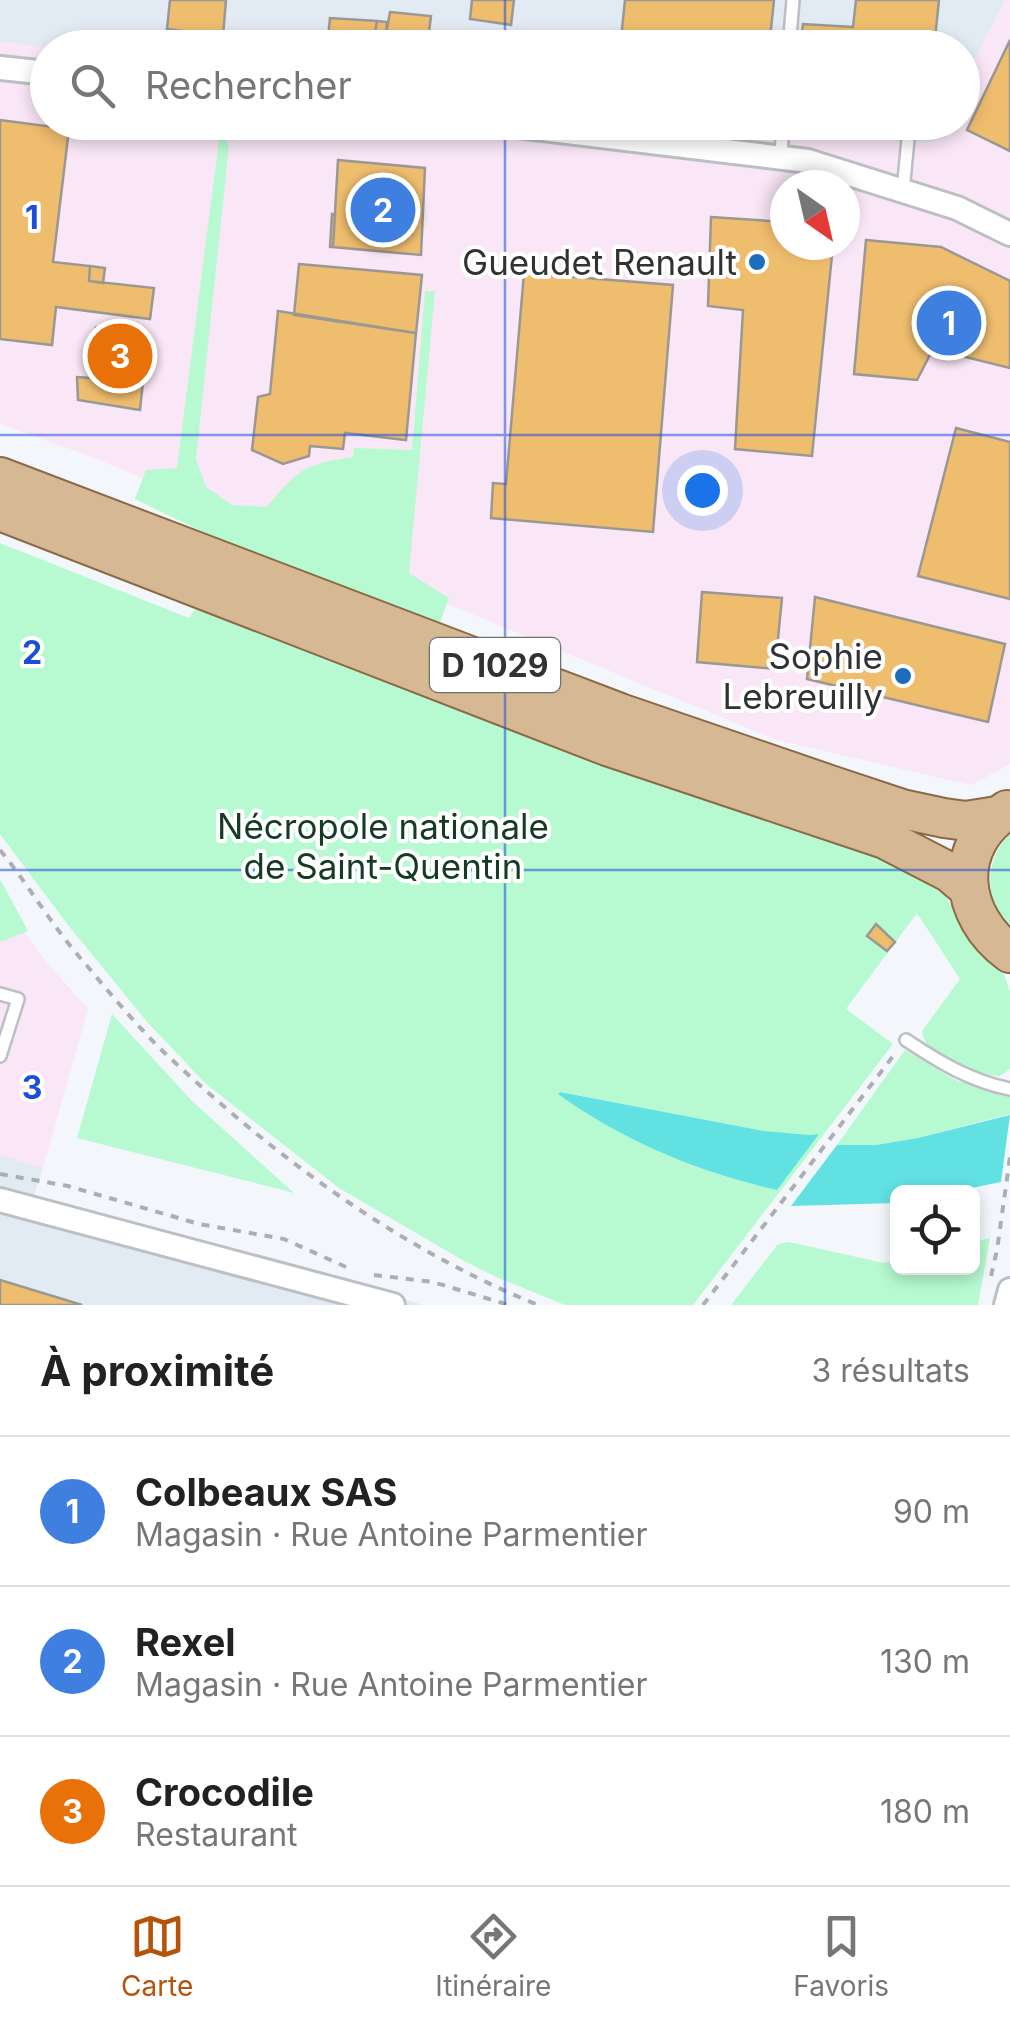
<!DOCTYPE html>
<html lang="fr">
<meta charset="utf-8">
<style>
:root{--surface:#fff;--page:#f6f6f6;--text:#222;--muted:#767676;--line:#e0e0e0;--accent:#b45309}
body{margin:0;font-family:Inter,sans-serif;background:var(--page);color:var(--text)}
.controls{position:absolute;right:30px;bottom:30px;display:grid;overflow:hidden;border-radius:15px;box-shadow:0 5px 15px #0003}
.controls button{width:90px;height:90px;display:grid;place-items:center;padding:0;border:0;border-bottom:2px solid var(--line);background:var(--surface);color:var(--text);font:50px sans-serif}
.compass{position:absolute;left:770px;top:170px;width:90px;height:90px;border-radius:50%;background:var(--surface);box-shadow:0 5px 15px #0003;rotate:146deg}
.you{position:absolute;left:702px;top:490px;width:35px;height:35px;margin:-25px;border:8px solid #fff;border-radius:50%;background:#1a73e8;box-shadow:0 0 0 15px #1a73e833}
.badge{display:grid;place-items:center;width:65px;height:65px;border-radius:50%;background:var(--accent);color:#fff;font-size:32px;font-weight:700}
.pin{position:absolute;translate:-50% -50%;border:5px solid #fff;box-shadow:0 2px 10px #0006}
.list{margin:0;padding:0;list-style:none}
h2{display:flex;justify-content:space-between;align-items:center;height:130px;margin:0;padding:0 40px;font-size:42px}
h2 small{font-size:32px;font-weight:400;color:var(--muted)}
.list li{display:grid;grid-template-columns:65px 1fr auto;gap:30px;align-items:center;box-sizing:border-box;height:150px;padding:0 40px;border-top:2px solid var(--line)}
.list b{display:block;font-size:38px;white-space:nowrap}
.list p{margin:0;font-size:32px;white-space:nowrap;color:var(--muted)}
.list em{font-size:32px;font-style:normal;color:var(--muted)}
.icon{flex:none;width:55px;height:55px;fill:none;stroke:currentColor;stroke-width:2;stroke-linecap:round;stroke-linejoin:round}
.map{position:relative;flex:none;width:1010px;height:1305px;overflow:hidden}
.search{position:absolute;background:var(--surface);box-shadow:0 5px 15px #0003;left:30px;right:30px;top:30px;height:110px;display:flex;align-items:center;gap:25px;box-sizing:border-box;padding:0 35px;border-radius:55px;color:var(--muted);font-size:38px}
.sheet{height:580px;background:var(--surface)}
nav{display:flex;justify-content:space-around;align-items:center;box-sizing:border-box;height:140px;border-top:2px solid var(--line);background:var(--surface);font-size:28px;color:var(--muted)}
nav a{display:grid;justify-items:center;gap:5px}
nav .on{color:var(--accent)}
.map>svg:first-child{display:block}
.commercial{fill:#f9e6f6;fill-rule:evenodd}
.built{fill:#e2eaf4}
.green{fill:#b7fad1;fill-rule:evenodd}
.water{fill:#61e1e2}
.building{fill:#efbd6e;stroke:#9b9894;stroke-width:2.5}
.lines{fill:none;stroke-linecap:round;stroke-linejoin:round}
.lane-casing{stroke:#bcbfc3;stroke-width:16}
.street-casing{stroke:#bcbfc3;stroke-width:28}
.primary-casing{stroke:#8a6a44;stroke-width:42}
.path{stroke:#acafb2;stroke-width:4;stroke-dasharray:8 8;stroke-linecap:butt}
.lane{stroke:#fff;stroke-width:11}
.street{stroke:#fff;stroke-width:22}
.primary{stroke:#d6b894;stroke-width:38}
.grid{fill:none;stroke:#1d4ed8;stroke-width:2.5;stroke-opacity:0.55}
.poi-dot{fill:#1c6dbc;stroke:#fff;stroke-width:4}
.labels{text-anchor:middle;dominant-baseline:central;stroke-width:8;stroke-linejoin:round;paint-order:stroke}
.shield{fill:#fff;stroke:#6f7070;stroke-width:2.5}
.shield-label{font-size:32px;font-weight:bold;fill:#313233}
.poi-label{font-size:35px;fill:#313233;stroke:#fff;text-anchor:end}
.park-label{font-size:35px;fill:#153b27;stroke:#fff}
.grid-label{font-size:32px;text-anchor:middle;font-weight:bold;fill:#1d4ed8;stroke:#fff;stroke-width:8;stroke-linejoin:round;paint-order:stroke}
</style>
<div class="map">
<svg width="1010" height="1305" viewBox="0 0 1010 1305">
<rect width="100%" height="100%" fill="#f3f7fb"/>
<path class="commercial" d="M1005 0H1010V764L971 785 777 740 87 455 0 424V36L48 48V122H703L931 142 942 123 962 122 963 82ZM785 185H845V245H785Z
M0 899 48 964 88 1009 43 1168 0 1155Z"/>
<path class="built" d="M0 0H1005L963 82 962 48H47L0 41Z
M693 123H942L932 142 778 132Z
M0 1155 43 1168 33 1199 424 1305H0Z"/>
<path class="green" d="M220 132 229 145 196 459 206 487 232 505 267 507C298 470 304 464 353 457L354 448 412 450 425 291H435L409 573 449 598 439 625 211 536 135 499 146 470 177 468Z
M0 543 189 618 199 603 864 846 936 885 946 895 967 937 1004 974 1010 992V1069L1000 1076C977 1075 924 1058 922 1031L960 979 917 913 846 1009 893 1044 693 1305H565L496 1277 464 1261 339 1188 205 1083 148 1023 68 925 0 834ZM561 1092 764 1131 810 1135 777 1190C699 1172 623 1141 559 1094Z
M1010 834V924C982 900 985 859 1010 834Z
M0 879 28 931 0 942Z
M112 1014 193 1102 294 1193 77 1138Z
M905 1050 957 1081 1010 1094V1114L918 1138 876 1145H837Z
M990 1238 978 1305H731L778 1244 789 1242 884 1263 897 1260 898 1268H972L973 1242Z"/>
<path class="water" d="M560 1092 764 1131 810 1135 819 1134 777 1190C698 1172 623 1141 558 1094Z
M1010 1115 1001 1182 952 1192H898L897 1203 791 1206 837 1145H876L918 1138Z"/>
<path class="building" d="M170 0H226L223 36 167 29Z
M472 0H514L511 25 470 19Z
M625 0H774L769 48H620Z
M856 0H939L934 48H800L803 24 853 27Z
M390 12 431 16 427 48H327L330 18 377 21 375 32 386 34Z
M377 21 387 22 386 34 375 32Z
M1010 40V151L967 130Z
M0 120 69 129 53 262 90 266 89 281 154 288 150 319 56 307 52 345 0 339Z
M338 160 425 168 421 255 333 247Z
M332 214 335 215 333 247H330Z
M711 217 785 222V245H833L812 456 735 449 743 310 708 306Z
M866 240 941 247 1010 281V368L933 349 917 380 854 374Z
M299 264 422 275 416 333 294 315Z
M90 266 105 268 103 283 89 281Z
M524 273 673 285 653 532 491 518 493 483 506 484Z
M278 311 416 333 406 440 345 433 343 449 310 446 309 456 283 464 252 450 258 397 270 394Z
M96 328 148 334 140 410 78 400 77 377 93 378Z
M956 428 1010 442V599L918 576Z
M702 592 782 598 775 669 697 662Z
M815 597 1005 644 988 722 807 679Z
M876 924 895 942 887 951 867 936Z
M0 1280 82 1305H0Z"/>
<g class="lines">
<defs>
<path id="lane" d="M789 48 793 0
M858 122 909 129 903 191
M781 156 783 122
M0 994 18 999 0 1056
M906 1040C939 1062 970 1081 1010 1089"/>
<path id="street" d="M0 68 48 73
M484 122 808 161 957 208 1010 234
M0 1200 393 1305
M1006 1305 1010 1290"/>
<path id="primary" d="M0 477 620 713 830 785 902 809 944 818 966 821 997 816
M0 511 607 746 885 839 949 872 968 888
M1007 810C951 847 959 916 1010 953"/>
</defs>
<use href="#lane" class="lane-casing"/>
<use href="#street" class="street-casing"/>
<use href="#primary" class="primary-casing"/>
<path class="path" d="M0 850C27 883 49 921 77 954 106 988 135 1025 168 1056 276 1158 400 1249 538 1305
M0 1174 68 1186 199 1224 284 1239 346 1267
M374 1275 433 1282 509 1305
M991 1276 997 1250 1010 1157
M703 1305 897 1051"/>
<use href="#lane" class="lane"/>
<use href="#street" class="street"/>
<use href="#primary" class="primary"/>
</g>
<path class="grid" d="M505 0V48M505 122V1305M0 435H1010M0 870H1010"/>
<g class="poi-dot">
<circle cx="757" cy="262" r="10"/>
<circle cx="903" cy="676" r="10"/>
</g>
<g class="labels">
<rect class="shield" x="430" y="638" width="130" height="54" rx="8"/>
<g class="shield-label">
<text x="495" y="665">D 1029</text>
</g>
<g class="poi-label">
<text x="737" y="262">Gueudet Renault</text>
<text x="883" y="656">Sophie<tspan x="883" dy="40">Lebreuilly</tspan></text>
</g>
<g class="park-label">
<text x="383" y="826">Nécropole nationale<tspan x="383" dy="40">de Saint-Quentin</tspan></text>
</g>
</g>
<g class="grid-label">
<text x="32" y="229">1</text>
<text x="32" y="664">2</text>
<text x="32" y="1099">3</text>
</g>
</svg>
<div class="controls">
<button><svg class="icon" aria-label="locate" viewBox="0 0 24 24"><circle cx="12" cy="12" r="6"/><path d="M12 2v4M12 18v4M2 12h4M18 12h4"/></svg></button>
</div>
<svg class="compass" viewBox="-18 -18 36 36"><path d="M0-13l5 13h-10z" fill="#e53935"/><path d="M0 13l5-13h-10z" fill="#767676"/></svg>
<div class="you"></div>
<div class="pin badge" style="left:949px;top:323px;background:#3f7fe0">1</div>
<div class="pin badge" style="left:383px;top:210px;background:#3f7fe0">2</div>
<div class="pin badge" style="left:120px;top:356px;background:#e8710a">3</div>
<div class="search"><svg class="icon" aria-label="search" viewBox="0 0 24 24"><circle cx="10" cy="10" r="6"/><path d="M15 15l6 6"/></svg>Rechercher</div>
</div>
<section class="sheet">
<h2>À proximité<small>3 résultats</small></h2>
<ul class="list">
<li><span class="badge" style="background:#3f7fe0">1</span><div><b>Colbeaux SAS</b><p>Magasin · Rue Antoine Parmentier</p></div><em>90 m</em></li>
<li><span class="badge" style="background:#3f7fe0">2</span><div><b>Rexel</b><p>Magasin · Rue Antoine Parmentier</p></div><em>130 m</em></li>
<li><span class="badge" style="background:#e8710a">3</span><div><b>Crocodile</b><p>Restaurant</p></div><em>180 m</em></li>
</ul>
</section>
<nav>
<a class="on"><svg class="icon" aria-label="map" viewBox="0 0 24 24"><path d="M3 6l6-2 6 2 6-2v14l-6 2-6-2-6 2zM9 4v14M15 6v14"/></svg>Carte</a>
<a><svg class="icon" aria-label="directions" viewBox="0 0 24 24"><path d="M12 3l9 9-9 9-9-9zM9 14v-3h6M13 9l2 2-2 2"/></svg>Itinéraire</a>
<a><svg class="icon" aria-label="saved" viewBox="0 0 24 24"><path d="M7 4h10v16l-5-4-5 4z"/></svg>Favoris</a>
</nav>
